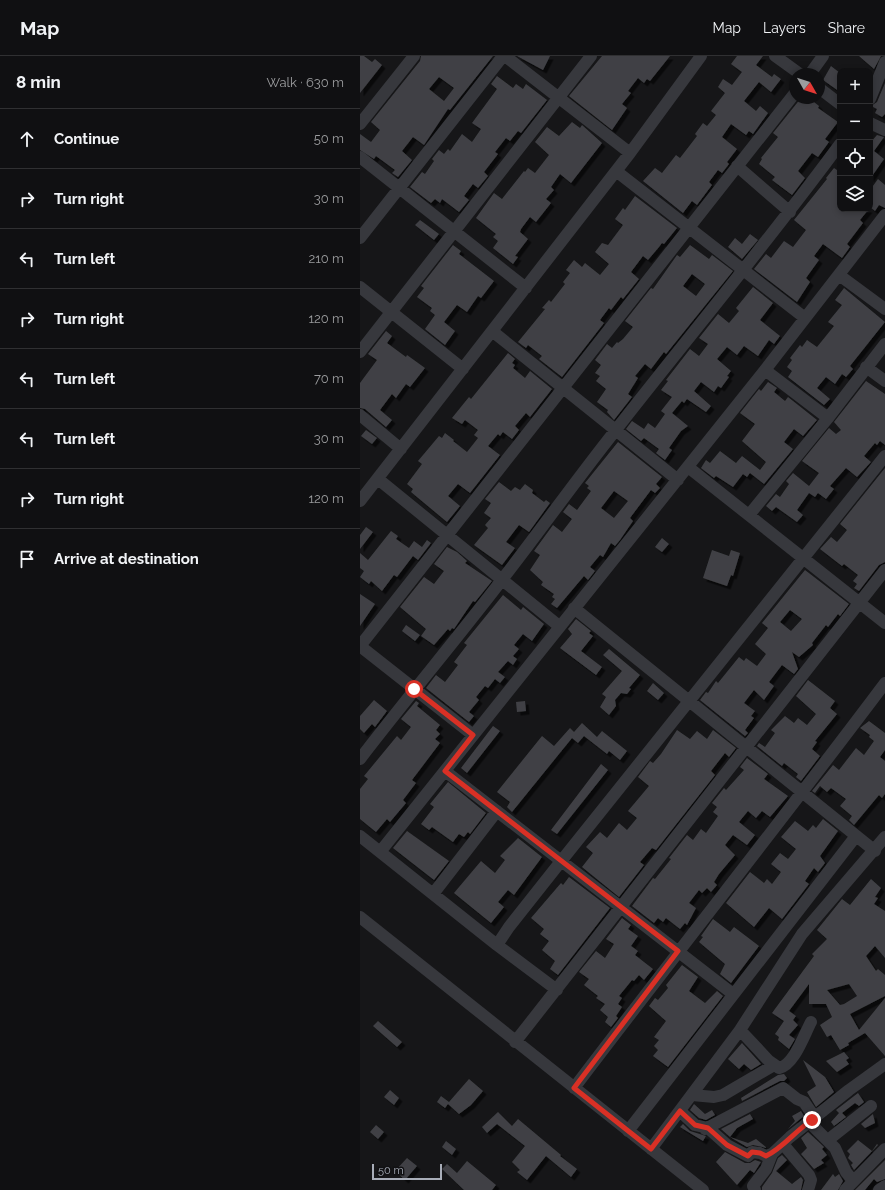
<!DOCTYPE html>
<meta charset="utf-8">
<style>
:root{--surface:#101012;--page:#1e1e20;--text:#f1f3f6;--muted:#9c9d9f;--line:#303032}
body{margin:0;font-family:Raleway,sans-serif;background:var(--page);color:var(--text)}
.controls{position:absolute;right:12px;top:12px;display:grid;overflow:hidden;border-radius:8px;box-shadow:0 2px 6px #0003}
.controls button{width:36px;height:36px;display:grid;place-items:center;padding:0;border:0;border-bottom:1px solid var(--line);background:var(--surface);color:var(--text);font:20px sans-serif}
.compass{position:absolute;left:429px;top:12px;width:36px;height:36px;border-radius:50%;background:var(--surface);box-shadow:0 2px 6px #0003;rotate:129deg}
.scale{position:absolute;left:12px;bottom:10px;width:70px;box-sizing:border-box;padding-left:4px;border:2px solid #a8adb8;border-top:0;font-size:11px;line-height:14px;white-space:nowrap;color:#a8adb8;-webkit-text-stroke:3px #111113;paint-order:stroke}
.stop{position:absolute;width:12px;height:12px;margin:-9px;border:3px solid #d93025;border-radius:50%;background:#fff}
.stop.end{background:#d93025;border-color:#fff;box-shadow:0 1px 4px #0008}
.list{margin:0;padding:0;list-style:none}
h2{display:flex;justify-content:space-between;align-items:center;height:52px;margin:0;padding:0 16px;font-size:17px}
h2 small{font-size:13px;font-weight:400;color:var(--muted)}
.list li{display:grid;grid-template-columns:26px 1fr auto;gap:12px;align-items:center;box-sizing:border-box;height:60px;padding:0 16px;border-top:1px solid var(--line)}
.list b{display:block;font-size:15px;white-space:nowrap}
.list em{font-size:13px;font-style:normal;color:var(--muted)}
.icon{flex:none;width:22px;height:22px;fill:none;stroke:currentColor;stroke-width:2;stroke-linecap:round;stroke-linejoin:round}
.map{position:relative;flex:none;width:525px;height:1134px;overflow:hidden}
header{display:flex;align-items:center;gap:24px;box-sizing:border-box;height:56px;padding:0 20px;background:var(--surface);border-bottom:1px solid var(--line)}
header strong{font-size:19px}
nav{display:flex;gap:22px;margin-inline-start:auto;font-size:14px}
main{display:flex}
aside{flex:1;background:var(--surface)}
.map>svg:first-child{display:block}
.building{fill:#404145;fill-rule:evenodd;filter:url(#shadow)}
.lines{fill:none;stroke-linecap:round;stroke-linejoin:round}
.minor{stroke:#37383d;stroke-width:12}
.route{stroke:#d93025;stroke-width:5}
</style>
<header>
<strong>Map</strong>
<nav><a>Map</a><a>Layers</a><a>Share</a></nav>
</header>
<main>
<aside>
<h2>8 min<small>Walk · 630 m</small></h2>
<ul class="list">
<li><svg class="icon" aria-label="ahead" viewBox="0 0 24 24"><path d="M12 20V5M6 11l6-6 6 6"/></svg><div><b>Continue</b></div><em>50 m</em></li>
<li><svg class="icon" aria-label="right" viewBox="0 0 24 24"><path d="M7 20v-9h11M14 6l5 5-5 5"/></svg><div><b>Turn right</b></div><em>30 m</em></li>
<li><svg class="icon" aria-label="left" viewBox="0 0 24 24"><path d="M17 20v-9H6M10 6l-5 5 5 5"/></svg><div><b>Turn left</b></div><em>210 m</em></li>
<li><svg class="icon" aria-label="right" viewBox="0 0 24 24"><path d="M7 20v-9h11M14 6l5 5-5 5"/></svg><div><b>Turn right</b></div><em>120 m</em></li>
<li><svg class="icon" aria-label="left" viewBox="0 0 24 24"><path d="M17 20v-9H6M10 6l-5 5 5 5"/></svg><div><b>Turn left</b></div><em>70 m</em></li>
<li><svg class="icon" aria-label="left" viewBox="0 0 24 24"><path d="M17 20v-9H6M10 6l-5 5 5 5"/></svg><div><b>Turn left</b></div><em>30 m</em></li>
<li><svg class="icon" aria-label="right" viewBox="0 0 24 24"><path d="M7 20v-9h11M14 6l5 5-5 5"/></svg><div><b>Turn right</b></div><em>120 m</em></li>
<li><svg class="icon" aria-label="arrive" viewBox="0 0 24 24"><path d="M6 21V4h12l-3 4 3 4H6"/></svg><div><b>Arrive at destination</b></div></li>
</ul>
</aside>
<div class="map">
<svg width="525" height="1134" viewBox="0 0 525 1134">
<defs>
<filter id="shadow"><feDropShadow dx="3.5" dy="3.5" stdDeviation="0" flood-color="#0009"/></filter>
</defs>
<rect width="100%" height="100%" fill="#161618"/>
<path class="building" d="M0 0H4L12 6 15 3 22 9 0 37Z
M61 0H133L90 54 88 53 64 89 53 81 42 95 52 104 38 121 32 117 35 114 16 100 14 103 0 94V78L11 86 20 74 11 66 60 5ZM79 21 94 32 84 45 69 33Z
M157 0H190L183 14Z
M242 0H310L290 25 287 23 284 27 278 22 268 35 271 37 262 48 267 52 252 74 209 40Z
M377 0H403L396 9 412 21 414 18 421 23 411 36 399 26 384 45 396 55 400 50 408 57 393 78 389 75 386 79 371 68 362 81 377 93 367 106 369 108 362 117 358 114 349 126 352 129 337 149 332 145 323 157 283 125 295 112 302 117 316 99 320 102 337 80 335 78 343 67 347 70 356 59 351 55 365 37 358 31 363 23 372 29 382 16 371 8Z
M499 0H521L514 13Z
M471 10 480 17V36L463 24Z
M137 20 153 32 156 28 163 33 166 28 187 44 161 77 158 75 150 85 146 82 135 96 138 98 124 116 128 120 118 132 113 128 104 140 109 144 99 156 82 143 80 147 75 143 71 147 50 131 62 116 65 118 74 105 72 103 79 94 84 98 88 93 90 95 102 78 112 86 121 73 112 67 137 33 131 28Z
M525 27V58L522 61 515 57 517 53 511 50 517 46Z
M441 42H449L459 50 458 52 478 66 465 83 469 86 458 101 452 97 438 115 445 122 432 139 412 124 415 121 399 108 402 103 401 102 418 81 413 77Z
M212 66 220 72 222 69 242 87 211 127 200 118 191 131 194 134 186 143 191 147 176 166 170 161 161 173 160 176 168 183 155 200 158 201 153 208 133 192 138 185 133 181 136 178 116 162 134 137 142 143 164 115 165 116 168 112 175 117 189 99 175 86 187 71 199 80Z
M517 79 524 81 514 95 524 103 510 123V87Z
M474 112 480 116V153H509L500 164 503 167 487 188 490 191 482 202 463 188 454 200 459 204 446 222 450 226 437 246 394 213 406 198 411 202 424 185 433 191 446 174 434 164 467 123 466 122Z
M518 123 525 129V152L519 149 515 155 510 151V134Z
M275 140 317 172 304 188 302 187 299 191 288 204 283 200 271 216 279 223 263 243 261 241 251 254 249 252 240 264 244 267 202 321 179 303 182 300 168 289 166 292 158 286 185 253 182 252 189 244 191 246 205 228 203 226 210 217 206 214 214 204 222 211 225 207 240 219 249 208 235 196 242 187 248 189 263 169 255 163 263 152 265 154Z
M60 164 79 178 74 184 55 169Z
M390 178 398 184 382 203 368 191 375 182 382 188Z
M93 189 101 195 99 198 134 225 121 242 118 240 107 256 97 249 84 266 95 275 85 289 65 273 75 259 70 255 72 252 57 241 64 232 61 230Z
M330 189 349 203 352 199 373 215 306 298 304 296 291 313 285 308 275 320 278 322 268 338 272 341 254 364 247 356 248 354 237 346 246 333 236 325 240 320 235 317 241 309 235 304 247 288 252 292 257 286 258 287 263 283 273 271 265 265 291 232 293 233 317 199 320 201ZM332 218 345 228 336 240 323 230Z
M393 231 413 247 400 264 420 280 414 288 409 284 398 300 384 290 377 299 367 291 357 303 371 315 367 320 369 321 361 332 358 330 354 336 341 326 334 335 351 350 346 356 327 343 324 347 322 345 312 357 328 370 321 375 309 392 312 394 305 404 296 397 299 393 284 382 281 385 266 373 272 365 284 373 288 367 295 372 305 358 301 355 312 341 301 334 308 325 306 324 330 293 339 300 348 288 339 282 358 258 369 267 379 255 376 252Z
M484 232 525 266 490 310 493 313 486 321 482 318 475 328 466 321 457 332 470 343 464 349 428 321 432 315 427 311 432 304 430 302 440 289 442 291 447 284 457 291 474 270 468 266 482 249 475 244Z
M26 275 32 280 27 287 46 301 47 299 65 312 50 331 46 328 36 342 32 338 20 354 32 364 26 371 5 353 0 352V327L17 304 8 298Z
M148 297 155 303 152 307 155 309 153 312 165 322 170 315 192 333 170 361 166 357 155 370 159 374 152 383 143 376 140 380 138 378 128 390 140 399 110 437 98 428 88 440 100 450 87 466 51 436 53 433 47 428 62 408 58 405 79 380 82 382 85 377 94 384 93 385 107 396 118 382 114 379 118 374 105 364 102 368 92 362 109 341 111 343Z
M506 325 525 338V389L520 385 517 389 515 387 504 400 511 406 497 421 486 412 470 430 474 433 466 443 458 437 455 441 449 437 437 454 443 459 437 466 416 451 412 455 406 450 416 438 420 441 429 428 426 425 433 417 449 430 459 417 442 405 469 372 476 378 481 374 474 366Z
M408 326 417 332 414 336 425 345 428 341 457 364 443 380 434 373 424 386 433 393 404 428 390 417 387 421 383 418 373 431 356 420 354 422 341 412 346 404 350 407 360 395 376 407 382 400 400 414 406 406 382 385 395 368 380 357 399 333 401 335Z
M6 374 17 382 12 388 1 380Z
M258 386 302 421 296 428 300 432 295 437 291 434 270 462 273 465 260 484 255 490 251 487 243 501 240 499 230 511 235 515 228 524 224 520 197 552 191 548 195 543 192 541 194 538 181 529 183 526 170 514 180 499 174 495 193 469 202 476 212 463 203 456 209 448 217 454 231 435 227 432 229 430 225 427ZM254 435 268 445 254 462 241 452Z
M525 412V506L519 509 499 535 494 532 497 528 493 525 498 519 484 508 482 510 460 493 471 481 477 486 487 474 480 468Z
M139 426 151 435 155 431 160 434 165 428 173 434 172 437 184 446 186 444 190 447 169 476 159 469 146 486 155 492 142 509 114 489 128 472 125 469 131 462 124 457 131 447 125 443Z
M6 471 13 476 0 493V479Z
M31 475 38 480 36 483 49 492 54 485 62 491 67 484 71 487 58 504 53 500 37 521 34 519 22 535 11 525 9 528 0 521 4 515 0 512V497L8 504Z
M302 482 309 488 302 496 295 491Z
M87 491 97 496 107 505 105 507 132 525 115 546 113 545 94 573 92 572 90 575 88 573 74 589 61 580 66 573 40 551 64 521 74 528 84 515 74 508Z
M352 494 369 500 371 494 380 497 373 520 371 519 367 530 343 522Z
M445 514 489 548 480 560 478 558 468 571 466 569 452 587 453 589 439 601 432 596 438 613 434 618 422 609 409 626 414 630 404 644 394 634 384 647 395 655 391 660 394 662 385 674 388 677 385 680 340 644 346 636 348 637 356 625 358 627 379 601 384 605 386 602 397 610 406 598 395 588 408 572 402 567ZM430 554 442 563 431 575 420 566Z
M0 538 15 548 0 570Z
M143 539 161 554 163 551 184 568 172 585 163 578 154 589 159 593 153 600 157 603 153 609 148 605 138 616 145 621 140 627 135 623 128 632 125 630 116 641 119 644 109 656 114 660 109 666 66 632 76 619 85 626 98 609 94 606 107 589 104 587Z
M216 563 231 575 229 577 233 580 221 595 242 611 236 619 200 592 212 578 208 573Z
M46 569 60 579 55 585 42 575Z
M249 593 280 619 269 632 271 633 267 638 261 637 255 644 256 650 249 659 240 651 246 641 242 638 262 615 243 599Z
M448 624 475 645 470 652 477 658 455 685 457 686 452 693 460 700 441 725 436 721 438 718 424 707 422 710 397 690 399 687 405 691 415 677 411 674 425 660 434 667 438 662 447 669 456 658 436 640Z
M293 627 304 637 298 644 287 635Z
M14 644 27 655 15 671 12 668 4 677 0 673V660Z
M56 645 59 647 57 650 80 669 76 674 80 678 75 683 80 687 52 724 56 727 43 744 46 747 30 766 27 763 16 776 0 763V733L8 723 4 720 37 680 41 684 51 671 41 663Z
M165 645 166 655 157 656 156 646Z
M509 665 525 677V694L520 701 525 705V738L522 742 519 739 494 769 489 764 492 760 480 750 486 743 471 732 467 736 460 730 455 737 452 735 473 709 479 714 496 692 504 699 514 685 509 681 510 679 500 672Z
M222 667 237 681 242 675 267 695 260 704 249 695 247 698 224 680 218 687 212 682 152 756 147 751 150 746 137 736 182 680 194 690 210 672 214 676Z
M133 670 140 675 107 717 101 712Z
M317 674 330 683 337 675 347 683 353 674 376 692 369 701 365 697 351 715 355 719 296 794 292 792 280 806 284 809 259 841 222 811 233 797 226 791 240 776 247 782 259 767 267 774 277 762 268 755 289 730 278 721 290 705 293 707 301 698Z
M387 702 408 718 404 723 428 740 410 761 402 755 396 762 388 755 379 766 395 779 387 789 373 779 365 789 375 799 359 818 354 826 357 829 351 836 347 832 342 837 339 834 329 847 336 852 327 869 325 867 320 873 306 862 303 866 298 862 294 867 272 850 293 822 295 823 311 803 309 802 327 779 333 784 341 773 346 777 358 760 353 756 357 751 352 747 364 732 366 734 384 714 380 711Z
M241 708 248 714 197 778 191 774Z
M88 726 126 757 110 778 108 776 104 781 99 778 93 786 72 771 69 774 61 768 74 751 70 748Z
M463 763 478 775 460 800 465 807 458 816 454 812 445 825 449 828 422 863 409 852 394 871 366 847 390 816 404 827 407 823 412 828 421 816 411 808 420 797 428 803 436 793 421 781 435 765 448 775 453 769 456 772Z
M47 775 89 805 74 824 33 792Z
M158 782 182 801 154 839 148 834 138 846 144 851 131 867 94 837 121 805 135 817 145 804 140 800Z
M209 821 250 852 198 919 190 913 195 905 182 894 189 885 180 878 184 873 171 862 201 827 203 829Z
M511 823 521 832 515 841 518 842 514 848 525 855V902L515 890 506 900 516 915 518 913 525 919V940L490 958 499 974 525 942V1000L505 977 488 987 489 989 480 994 471 979 467 981 460 969 472 961 466 948H449V928L429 955 436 960 433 964 438 969 429 979 435 983 429 993 418 984 419 981 415 978 424 965 412 957 454 900 452 898 467 883 457 874 482 843 490 849ZM489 928 497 940 484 948 480 949 467 934Z
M262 862 271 869 268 873 278 880 271 890 278 895 275 899 293 913 284 924 279 919 274 925 272 924 259 940 262 942 258 948 262 951 256 960 258 962 251 971 245 966 248 961 240 954 245 948 236 942 238 940 224 929 229 923 219 916 236 895 245 902 254 888 246 883Z
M353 863 370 876 374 871 399 890 371 927 360 918 365 908 339 886 343 881 341 880Z
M322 909 338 921 329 935 345 947 357 935 363 940 308 1011 293 1000 298 994 294 990 299 984 294 981 306 965 289 950 295 942 298 944 308 932 306 929Z
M18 965 42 986 37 991 13 970Z
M382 987 401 1008 391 1014 384 1008 379 1013 368 1003Z
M484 996 489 1002 486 1004 489 1008 477 1016 466 1005Z
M443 1004 465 1021 474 1036 456 1051 447 1036 456 1030Z
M424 1018 427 1022 424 1025H420L382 1045 381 1042 418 1019Z
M109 1023 123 1035 111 1049 99 1058 88 1048 85 1052 77 1046 81 1040 89 1046Z
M30 1034 39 1042 34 1049 24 1041Z
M498 1037 504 1046 499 1050 495 1047 482 1057 486 1061 474 1070 471 1066 479 1057 476 1054Z
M334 1048 345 1058 352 1054 355 1059 346 1064 339 1062 330 1054Z
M441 1055 444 1060 428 1073 435 1065 432 1060Z
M138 1056 152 1070 158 1063 201 1099 200 1100 217 1113 211 1121 186 1100 167 1124 157 1116 160 1114 152 1106 165 1090 137 1068 127 1077 122 1071Z
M390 1058 393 1063 377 1072 370 1081 361 1073Z
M513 1058 515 1067 505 1072 501 1068Z
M323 1068 330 1075 346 1080 343 1085 320 1071Z
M16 1069 24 1076 18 1083 10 1076Z
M448 1076 464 1091 462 1093 467 1099 461 1104 464 1107 454 1113 441 1098 447 1092 441 1082Z
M370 1081 388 1087 396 1083 407 1092 393 1089 387 1091Z
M498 1084 512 1095 517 1088 518 1089 494 1114 491 1109 493 1107 488 1102 490 1098 487 1095Z
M86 1085 96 1093 92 1099 82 1091Z
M365 1096 385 1107H390L395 1104 401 1106 394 1117 390 1114 377 1129 356 1106Z
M422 1099 427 1104 416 1115 432 1128 441 1121 443 1124 441 1134H402V1131L412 1117 418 1102Z
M47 1102 57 1110 45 1124 35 1115Z
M525 1104V1123L517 1126 514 1123 505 1134H495Z
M107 1105 136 1129 132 1134H104L82 1113 87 1108 97 1117Z
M473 1118 475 1121 479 1118 483 1125 478 1134H461Z"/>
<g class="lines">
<path class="minor" d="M145 0 270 97
M415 0 440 18
M450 18 463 0
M459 32 480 48
M510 43 525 6
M510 67 525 74
M0 68 54 0
M0 101 166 232
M377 110 430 156
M256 115 445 262
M0 182 143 0
M479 219 525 253
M0 231 103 313
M132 275 318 424
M0 296 231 0
M506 311 525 325
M405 314 468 362
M0 359 41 393
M328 411 525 567
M18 423 199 570
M0 445 270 97 341 0
M389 459 468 362 525 288
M214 552 515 795
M0 590 435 37
M0 590 113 679
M0 703C46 643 95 585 141 525 180 475 216 424 255 375 330 279 408 186 480 88
M85 715 373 938
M0 780 137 889 149 871 202 804 525 400
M20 796 405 314 525 159
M73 838 137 755
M0 861 343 1134
M137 889 197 934
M380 974 409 1005 419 1012C434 1009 444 979 451 966
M155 986 525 514
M214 1032C317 896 423 763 525 627
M332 1039 354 1041 363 1039 414 1009
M320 1055 335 1069 348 1072 367 1089 388 1100 392 1096 400 1097 406 1100 412 1098
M449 1066 475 1092 486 1116 493 1125
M345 1073 423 1032 437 1043 444 1046 455 1062
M268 1075 496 780
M468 1084 511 1050
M423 1088 449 1119 451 1124 448 1134
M291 1093 380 974 442 878 525 781
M395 1134 393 1130 406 1113 412 1098 430 1081 489 1034 525 1008
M485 1134 525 1093
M519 1134 525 1130"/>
</g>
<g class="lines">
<path class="route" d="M54 633 113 679 85 715 318 895 214 1032 291 1093 320 1055 335 1069 348 1072 367 1089 388 1100 392 1096 400 1097 406 1100C423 1092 435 1075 452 1064"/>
</g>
</svg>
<div class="controls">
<button>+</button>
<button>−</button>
<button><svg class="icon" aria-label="locate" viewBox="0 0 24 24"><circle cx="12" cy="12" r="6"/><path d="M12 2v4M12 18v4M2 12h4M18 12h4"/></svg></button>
<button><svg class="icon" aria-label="layers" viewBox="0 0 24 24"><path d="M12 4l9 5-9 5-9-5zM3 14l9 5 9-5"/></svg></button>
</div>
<svg class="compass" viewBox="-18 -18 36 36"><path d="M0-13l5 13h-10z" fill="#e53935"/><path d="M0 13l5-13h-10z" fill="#9c9d9f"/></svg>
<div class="scale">50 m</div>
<div class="stop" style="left:54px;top:633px"></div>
<div class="stop end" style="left:452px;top:1064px"></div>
</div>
</main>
